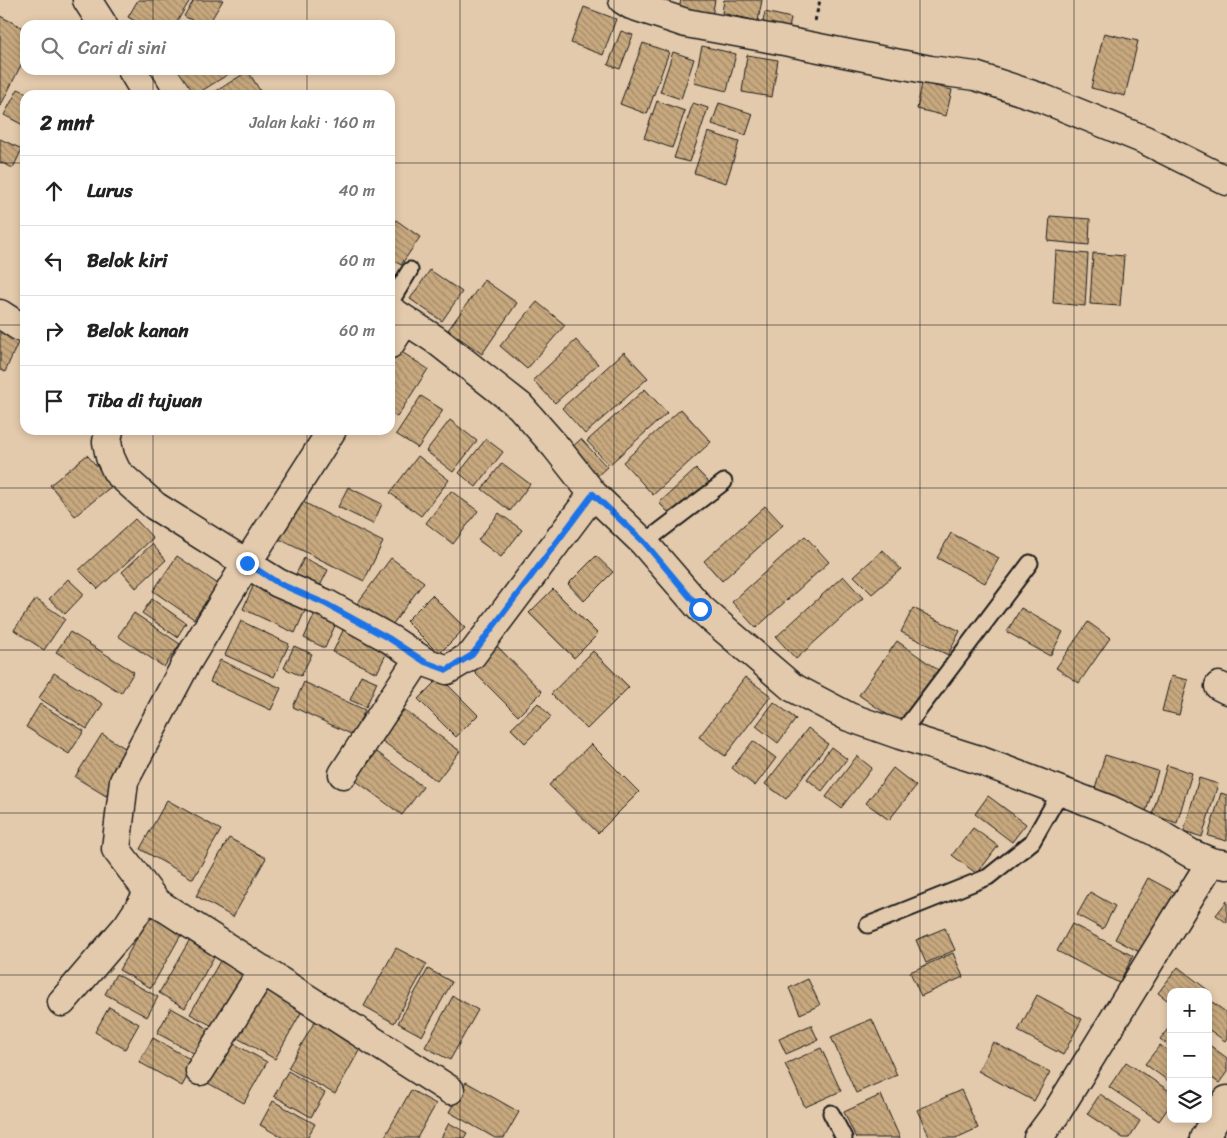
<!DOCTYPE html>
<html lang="id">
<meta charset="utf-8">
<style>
:root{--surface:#fff;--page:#f2f2f2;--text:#222;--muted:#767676;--line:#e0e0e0}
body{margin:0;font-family:Sriracha,sans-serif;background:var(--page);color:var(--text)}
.controls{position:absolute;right:15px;bottom:15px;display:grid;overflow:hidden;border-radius:10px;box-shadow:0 2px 8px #0003}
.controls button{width:45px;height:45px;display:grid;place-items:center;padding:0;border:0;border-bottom:1px solid var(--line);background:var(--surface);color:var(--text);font:25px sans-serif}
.stop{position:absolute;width:15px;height:15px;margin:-11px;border:4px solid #1a73e8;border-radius:50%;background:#fff}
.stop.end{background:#1a73e8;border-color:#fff;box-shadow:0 1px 5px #0008}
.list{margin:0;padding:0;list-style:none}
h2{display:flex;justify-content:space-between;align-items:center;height:65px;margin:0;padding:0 20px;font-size:21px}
h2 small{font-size:16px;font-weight:400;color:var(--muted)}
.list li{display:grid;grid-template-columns:32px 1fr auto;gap:15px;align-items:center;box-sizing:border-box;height:70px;padding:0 20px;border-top:1px solid var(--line)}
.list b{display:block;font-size:19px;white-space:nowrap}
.list em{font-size:16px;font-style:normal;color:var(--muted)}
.icon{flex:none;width:28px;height:28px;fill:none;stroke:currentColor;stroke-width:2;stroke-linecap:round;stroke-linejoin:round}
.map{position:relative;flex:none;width:1227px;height:1138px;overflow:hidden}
.search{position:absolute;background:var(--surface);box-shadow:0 2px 8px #0003;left:20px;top:20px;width:375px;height:55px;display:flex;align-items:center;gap:12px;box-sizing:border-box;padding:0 18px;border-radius:15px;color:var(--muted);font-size:19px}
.panel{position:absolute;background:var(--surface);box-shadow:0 2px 8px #0003;left:20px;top:90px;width:375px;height:345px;border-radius:15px}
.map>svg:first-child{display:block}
.building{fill:url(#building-back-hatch);stroke:#1c1c1c}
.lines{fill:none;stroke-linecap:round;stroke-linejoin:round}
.lane-casing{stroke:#1c1c1c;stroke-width:19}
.street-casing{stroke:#1c1c1c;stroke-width:31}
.path{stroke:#1c1c1c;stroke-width:3;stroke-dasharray:4 4;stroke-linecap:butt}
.lane{stroke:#e4caac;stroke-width:15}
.street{stroke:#e4caac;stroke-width:28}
.route{stroke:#1a73e8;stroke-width:6}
.grid{fill:none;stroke:#1c1c1c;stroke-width:1;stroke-opacity:0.55}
</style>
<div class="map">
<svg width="1227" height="1138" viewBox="0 0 1227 1138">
<defs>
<pattern id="building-back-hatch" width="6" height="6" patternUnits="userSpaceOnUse" patternTransform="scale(1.25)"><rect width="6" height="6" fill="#c8a97f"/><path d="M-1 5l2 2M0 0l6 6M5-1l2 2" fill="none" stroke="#a28967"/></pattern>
</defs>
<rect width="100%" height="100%" fill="#e4caac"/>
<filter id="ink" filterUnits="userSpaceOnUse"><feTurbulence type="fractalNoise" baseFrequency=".02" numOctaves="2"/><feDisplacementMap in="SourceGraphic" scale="10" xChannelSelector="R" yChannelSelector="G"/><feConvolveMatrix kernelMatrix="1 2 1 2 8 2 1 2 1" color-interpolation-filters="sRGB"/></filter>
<g filter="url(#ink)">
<path class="building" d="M138 0H190L175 25H142L128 17Z
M194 0H223L208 25H200L184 16Z
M681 0H715L712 16 679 9Z
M724 0H762L758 21 722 13Z
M584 7 616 19 603 55 571 43Z
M765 12 791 18 787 40 760 35Z
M0 16 25 29V57L0 107Z
M621 31 633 35 620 69 608 65Z
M1104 33 1138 41 1125 96 1091 88Z
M643 43 669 52 647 114 620 104Z
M702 46 736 54 727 91 694 83Z
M673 52 694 59 681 99 660 92Z
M747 55 778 60 772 97 742 92Z
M178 70H235L195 95Z
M248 71 262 94 260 95H210Z
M922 83 952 90 946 116 917 109Z
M18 89 31 95H25V126L4 115Z
M657 101 685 111 672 148 644 138Z
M693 103 708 108 690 162 674 158Z
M719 103 753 114 746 135 712 124Z
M708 132 739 142 726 183 694 173Z
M0 139 22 149 13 168 0 162Z
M1050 216 1090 219 1089 245 1048 241Z
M396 220 420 237 401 265 390 258V228Z
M1056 251 1088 254 1085 306 1053 303Z
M1093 253 1124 256 1120 306 1090 304Z
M430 270 462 292 442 321 410 299Z
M484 280 517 303 482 354 448 330Z
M537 302 565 325 527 369 500 346Z
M0 330 20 338 5 372 0 370Z
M576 340 598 364 555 403 533 380Z
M397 349 428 369 397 417 390 413V359Z
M624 352 648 378 585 434 562 408Z
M645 389 667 413 609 465 587 441Z
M421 396 443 410 418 448 396 434Z
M681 409 711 442 653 495 623 462Z
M450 420 477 441 453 472 426 451Z
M486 439 503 452 476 487 459 473Z
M581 439 607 467 596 477 571 448Z
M87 455 113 485 75 516 50 485Z
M418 456 449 480 421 516 390 493Z
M502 463 530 484 510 511 482 489Z
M696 469 711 484 674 518 659 503Z
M348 487 382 504 373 524 338 507Z
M451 491 478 511 453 544 426 523Z
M297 499 383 542 364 581 277 538Z
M765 506 783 525 722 581 704 561Z
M499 513 522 530 501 557 478 540Z
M135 519 153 538 98 589 79 570Z
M951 533 999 558 985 583 937 558Z
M805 536 829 562 756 628 732 602Z
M152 544 166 560 136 588 122 572Z
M883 550 901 569 872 594 854 576Z
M177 556 218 584 194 619 153 591Z
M596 556 613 572 584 601 568 584Z
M304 558 328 570 319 588 295 576Z
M391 558 424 582 389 629 356 605Z
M843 576 863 598 796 659 776 637Z
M68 579 84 594 65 614 49 599Z
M255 582 307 606 295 633 243 609Z
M553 589 598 634 574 658 529 613Z
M432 595 465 628 439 654 406 621Z
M36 599 65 619 44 650 14 630Z
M152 599 186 623 177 637 142 613Z
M913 608 960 631 948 655 901 632Z
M1021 608 1063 632 1050 656 1007 632Z
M316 611 337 621 325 648 304 638Z
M134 613 180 644 164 667 118 636Z
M241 621 289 644 274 677 225 655Z
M1088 622 1110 638 1079 683 1056 668Z
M345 626 390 646 377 673 333 652Z
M70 632 134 672 121 693 56 652Z
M897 641 938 670 899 723 859 695Z
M496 645 542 692 518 716 471 669Z
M294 646 312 654 301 676 284 668Z
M593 651 629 687 587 729 551 694Z
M220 660 281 688 271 710 210 682Z
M54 673 103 704 87 729 39 698Z
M361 675 377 682 366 707 350 700Z
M1171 676 1188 680 1179 715 1162 711Z
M440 677 478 715 456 737 418 699Z
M745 677 771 696 725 756 699 737Z
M304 682 365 710 353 735 293 707Z
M774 702 796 719 778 743 756 726Z
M538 703 551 717 525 743 511 729Z
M40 704 84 731 69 754 26 727Z
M404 710 460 751 437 781 381 740Z
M808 728 828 744 786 799 765 784Z
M102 734 133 753 106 796 75 777Z
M753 741 776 758 755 786 732 768Z
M591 744 639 792 598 833 549 785Z
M831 747 847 759 822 791 807 779Z
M377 752 423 787 402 815 355 780Z
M1105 755 1158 771 1146 812 1093 796Z
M857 756 872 768 841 808 826 797Z
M1167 765 1192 773 1177 823 1152 815Z
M893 768 916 786 889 820 866 803Z
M1199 778 1218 784 1202 837 1184 831Z
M1221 793 1227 795V841L1208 836Z
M988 796 1026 824 1012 842 975 814Z
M167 800 221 830 193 879 140 849Z
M973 828 998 846 977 874 952 855Z
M229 838 266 858 233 917 196 896Z
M1148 878 1178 894 1145 955 1115 939Z
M1090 892 1115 906 1103 929 1077 915Z
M1227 901V923L1216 915Z
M150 915 182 933 151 988 119 970Z
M1072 924 1133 956 1119 983 1057 951Z
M945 928 955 950 926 963 916 940Z
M189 941 215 955 185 1008 159 993Z
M396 948 427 964 394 1023 364 1006Z
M953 953 963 977 921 996 910 972Z
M220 961 250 977 220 1030 190 1014Z
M1178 967 1209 991 1208 992H1171V1003L1158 993Z
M428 969 452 982 422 1036 398 1023Z
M116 974 158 997 147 1017 105 994Z
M808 979 820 1005 800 1014 789 988Z
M263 980 306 1004 275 1059 232 1035Z
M1037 995 1082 1019 1063 1055 1018 1031Z
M453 996 478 1010 450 1060 425 1047Z
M1211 1001 1227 1013V1038L1225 1041 1208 1029V1004Z
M109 1007 139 1024 125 1049 95 1032Z
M171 1008 211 1030 197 1055 157 1033Z
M319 1014 365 1040 335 1094 288 1068Z
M872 1019 897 1075 856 1093 831 1037Z
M811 1025 818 1040 786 1054 779 1039Z
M1171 1025V1047L1160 1039Z
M153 1038 195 1062 182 1086 139 1062Z
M229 1041 267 1062 244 1103 206 1082Z
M993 1042 1050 1072 1034 1101 978 1071Z
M1208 1044 1227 1058V1072L1219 1083 1208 1075Z
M1160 1045 1171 1053V1083L1145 1064Z
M821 1048 841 1091 805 1107 785 1064Z
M1126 1062 1171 1092V1104L1159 1121 1109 1087Z
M288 1071 325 1093 311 1117 274 1096Z
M466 1082 519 1112 504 1138H495L449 1112Z
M411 1090 436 1104 417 1138H384Z
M961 1090 978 1128 956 1138H930L917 1110Z
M1100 1094 1140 1121 1129 1138H1123L1087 1114Z
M881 1095 900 1138H856L844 1112Z
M273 1101 315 1124 307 1138H283L260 1125Z
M449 1123 467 1133 464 1138H441Z"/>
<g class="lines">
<defs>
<path id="lane" d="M390 303 410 270
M644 543 724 482
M900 735 1030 563
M868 925 988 877 1032 842 1061 791
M831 1113 844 1138"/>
<path id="street" d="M87 0 103 25
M623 0 631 5 686 23 779 40 930 70 975 76 1039 97 1145 140 1227 181
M132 70 147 95
M390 310 436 340 520 406 556 447 593 494 644 543 701 609 792 687 849 717 900 735 976 759 1108 809 1154 831 1190 853 1211 862 1227 865
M0 314 20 327
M390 344 405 321
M109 430 107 442 110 457 117 472 155 506 278 583 327 604 390 639 425 662 447 670 472 655 593 494
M332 430 247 563 187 662 124 781 116 849 156 902 450 1090
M1219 686 1227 690
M343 774 419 658
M62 1002 128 925 149 893
M200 1071 263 970
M1038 1138 1055 1115 1211 862
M1204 1138 1227 1100"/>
</defs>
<use href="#lane" class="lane-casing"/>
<use href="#street" class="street-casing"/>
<path class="path" d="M815 21 820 0"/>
<use href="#lane" class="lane"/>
<use href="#street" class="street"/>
</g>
</g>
<g class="lines" filter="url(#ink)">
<path class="route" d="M247 563 278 583 326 604 390 639 425 662 447 670 472 655 593 494 644 542 700 609"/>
</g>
<path class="grid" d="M153 0V25M307 0V25M460 0V1138M614 0V1138M767 0V1138M920 0V1138M1074 0V1138M153 70V95M307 70V95M0 163H25M390 163H1227M0 325H25M390 325H1227M153 430V1138M307 430V1138M0 488H1227M0 650H1227M0 813H1227M0 975H1227"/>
</svg>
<div class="controls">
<button>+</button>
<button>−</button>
<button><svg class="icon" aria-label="layers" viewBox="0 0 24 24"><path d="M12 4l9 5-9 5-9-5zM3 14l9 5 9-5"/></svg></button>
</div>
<div class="stop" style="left:700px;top:609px"></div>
<div class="stop end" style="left:247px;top:563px"></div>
<div class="search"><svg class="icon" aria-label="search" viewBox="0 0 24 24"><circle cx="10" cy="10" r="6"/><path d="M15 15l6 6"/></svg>Cari di sini</div>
<section class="panel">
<h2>2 mnt<small>Jalan kaki · 160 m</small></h2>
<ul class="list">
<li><svg class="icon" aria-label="ahead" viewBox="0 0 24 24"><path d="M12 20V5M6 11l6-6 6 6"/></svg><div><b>Lurus</b></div><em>40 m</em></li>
<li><svg class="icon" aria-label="left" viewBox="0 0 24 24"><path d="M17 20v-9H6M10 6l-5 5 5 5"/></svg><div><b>Belok kiri</b></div><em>60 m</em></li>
<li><svg class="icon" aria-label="right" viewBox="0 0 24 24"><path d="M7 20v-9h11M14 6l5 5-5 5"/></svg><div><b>Belok kanan</b></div><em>60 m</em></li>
<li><svg class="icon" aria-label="arrive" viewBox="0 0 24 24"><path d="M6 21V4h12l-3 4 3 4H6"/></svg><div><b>Tiba di tujuan</b></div></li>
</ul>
</section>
</div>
